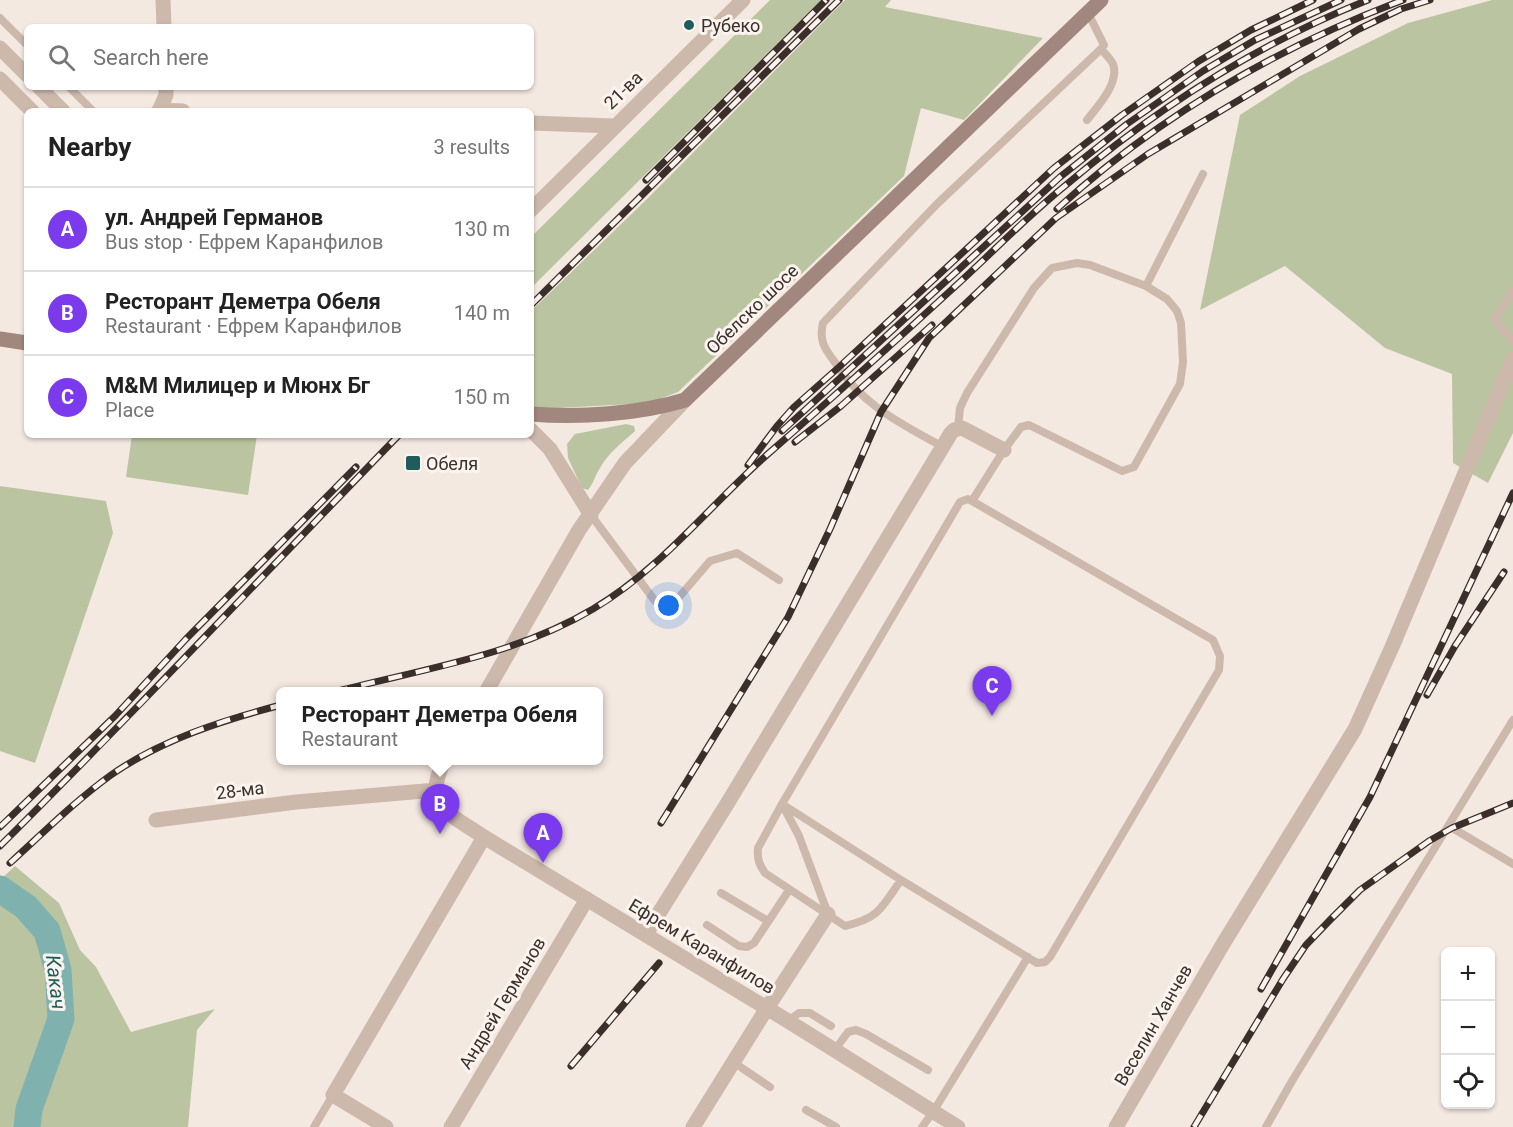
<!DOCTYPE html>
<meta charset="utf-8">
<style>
:root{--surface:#fff;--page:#f6f6f6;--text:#222;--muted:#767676;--line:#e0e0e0;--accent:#7c3aed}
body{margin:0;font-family:Roboto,sans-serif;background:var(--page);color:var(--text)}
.controls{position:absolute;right:18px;bottom:18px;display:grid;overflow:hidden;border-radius:9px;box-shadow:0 2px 4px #0004}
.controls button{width:54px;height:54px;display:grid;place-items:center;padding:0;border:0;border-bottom:2px solid var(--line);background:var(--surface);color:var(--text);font:30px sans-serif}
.you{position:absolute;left:669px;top:606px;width:21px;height:21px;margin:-15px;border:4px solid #fff;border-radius:50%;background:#1a73e8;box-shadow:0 0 0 9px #1a73e833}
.badge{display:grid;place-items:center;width:39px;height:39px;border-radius:50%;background:var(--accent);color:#fff;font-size:20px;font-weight:700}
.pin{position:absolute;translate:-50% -50px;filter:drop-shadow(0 2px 3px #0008)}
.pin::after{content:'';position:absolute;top:32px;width:21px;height:18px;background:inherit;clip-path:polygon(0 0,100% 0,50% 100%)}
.popup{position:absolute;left:276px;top:687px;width:327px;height:78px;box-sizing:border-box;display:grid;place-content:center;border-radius:9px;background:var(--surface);filter:drop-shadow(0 2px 4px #0005);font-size:20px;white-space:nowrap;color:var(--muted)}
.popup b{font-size:22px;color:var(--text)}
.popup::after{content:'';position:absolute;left:50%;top:100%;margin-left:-12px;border:12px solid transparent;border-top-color:var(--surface)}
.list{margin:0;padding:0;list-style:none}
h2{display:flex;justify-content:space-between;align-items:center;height:78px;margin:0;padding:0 24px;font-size:26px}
h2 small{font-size:20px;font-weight:400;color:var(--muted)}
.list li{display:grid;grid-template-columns:39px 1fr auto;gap:18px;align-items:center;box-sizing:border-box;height:84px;padding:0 24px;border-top:2px solid var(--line)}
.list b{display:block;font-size:22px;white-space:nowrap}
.list p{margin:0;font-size:20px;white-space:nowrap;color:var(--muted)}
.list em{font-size:20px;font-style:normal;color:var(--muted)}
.icon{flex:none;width:33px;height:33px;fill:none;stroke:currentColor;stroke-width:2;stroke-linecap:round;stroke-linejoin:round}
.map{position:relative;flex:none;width:1513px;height:1127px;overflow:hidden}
.search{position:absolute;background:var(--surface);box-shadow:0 2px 4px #0004;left:24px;top:24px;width:510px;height:66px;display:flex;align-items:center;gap:15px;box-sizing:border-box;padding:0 21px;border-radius:9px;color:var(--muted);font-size:22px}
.panel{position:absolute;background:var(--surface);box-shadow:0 2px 4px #0004;left:24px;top:108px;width:510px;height:330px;border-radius:9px}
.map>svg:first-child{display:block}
.green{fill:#bbc4a0}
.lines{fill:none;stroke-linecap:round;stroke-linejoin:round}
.river{stroke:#7fb2af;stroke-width:27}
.lane{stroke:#cdb8ac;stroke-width:8}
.street{stroke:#cdb8ac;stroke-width:15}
.secondary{stroke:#a1877d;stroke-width:15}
.rail-casing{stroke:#3b2e2b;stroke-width:7}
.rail{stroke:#fbf4ee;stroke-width:4.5;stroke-dasharray:14;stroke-linecap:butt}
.poi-dot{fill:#1f5d5c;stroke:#fbf4ee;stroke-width:2}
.labels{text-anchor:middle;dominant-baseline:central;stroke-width:6;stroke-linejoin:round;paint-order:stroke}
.poi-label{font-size:18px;fill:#3b2e2b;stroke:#fbf4ee;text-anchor:start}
.street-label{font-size:18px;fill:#3b2e2b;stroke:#fbf4ee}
.water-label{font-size:20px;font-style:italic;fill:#1f5d5c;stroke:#fbf4ee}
</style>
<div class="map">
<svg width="1513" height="1127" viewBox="0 0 1513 1127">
<rect width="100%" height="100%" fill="#f4e9e1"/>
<path class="green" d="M770 0H821L531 288V237Z
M845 0H891L885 7 1043 38 964 120 921 108 904 176 678 392 649 403 541 409 531 408V311L647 199Z
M1492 0H1513V433L1488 483 1453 463 1452 374 1385 348 1285 266 1200 310 1240 115 1300 76 1408 23Z
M626 424 634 426 635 431C623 442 608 453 600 468 595 475 594 483 588 490L582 488 568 458 567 444 575 434Z
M132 435H257L248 495 126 477Z
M0 486 106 501 113 533 35 763 0 751Z
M15 866 59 903 80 950 96 967 131 1032 215 1009 197 1030 188 1127H0V880Z"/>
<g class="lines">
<path class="river" d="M0 889 26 907 47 931 58 970 61 1019 29 1109 27 1127"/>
<path class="lane" d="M0 18 27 45
M69 87 93 111
M1087 120C1097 107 1120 83 1113 64 1111 59 1104 53 1101 49
M1146 286 1203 174
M1513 291 1495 319 1513 342
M958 428 960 408 967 393 1034 288 1052 268 1077 263 1090 265 1146 286 1167 299 1177 311 1181 323 1183 362 1180 384 1134 467 1122 471 1029 425 1021 427 1004 450 972 501
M943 447C898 422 863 406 834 361 824 348 819 340 823 323L937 204 1101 49 1104 45 1088 13
M591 515 655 601 664 604 674 603 710 561 737 553 779 580
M1449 826 1513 864
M721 893 768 921
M828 914 799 836 782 804 960 502 968 499 972 501 1213 640 1220 656 1219 670 1050 957 1045 962 1037 963 901 880C881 908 880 918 845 926L765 873C759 864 757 859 758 848L782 804 901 880
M707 925 739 946 747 947 754 943 789 890
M788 1021 799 1013H810L831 1026
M834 1051 848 1032 856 1030 866 1034 928 1070
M733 1062 770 1087
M806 1110 836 1127
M314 1127 333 1095
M922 1127 933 1112 1028 957
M1266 1127 1292 1081 1513 720"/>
<path class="street" d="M163 0 164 27
M0 48 27 75
M0 79 32 111
M39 87 63 111
M159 110 183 111
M159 111 166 95V87
M531 123 614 126
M531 210 743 0
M531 430 550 449 591 515
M486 692 579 530 625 463 685 400
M445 760C420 805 452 815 484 837L788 1021 958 1127
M156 820 296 802 436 790
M646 934 727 804 951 433 954 430 962 428 1004 450
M386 1127 333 1095 484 837
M451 1127 587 899
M693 1127 767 1008 828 914
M1116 1127 1223 944 1355 729 1392 647 1513 359"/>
<path class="secondary" d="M0 339 27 343
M531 414C579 418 639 414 685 400L1101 0"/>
<defs>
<path id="rail" d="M646 180 826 0
M1057 209C1158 117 1276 48 1403 0
M531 305 839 0
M782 431 1060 177 1127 124 1203 71 1255 40 1341 0
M795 442 841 406 932 325
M748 465 777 426 794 407 838 368 1054 168 1122 115 1199 61 1251 30 1313 0
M334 692C422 669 514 656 593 609 661 569 710 505 769 453 830 400 889 347 949 292 988 257 1025 218 1066 185 1157 108 1257 44 1368 0
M1427 695 1455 646 1504 572
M661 823 788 617 830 529 881 412 929 338 1056 218 1148 154 1359 29 1401 9 1430 0
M0 827 115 716 186 639 356 467
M0 846C136 711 266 572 399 435
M10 863C43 833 75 801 111 775 161 740 223 720 281 705
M1261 989 1370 797 1513 493
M571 1066 659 963
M1194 1127 1283 979 1306 945 1330 920 1360 890 1429 841 1452 828 1513 803"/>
</defs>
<use href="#rail" class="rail-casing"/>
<use href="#rail" class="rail"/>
</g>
<g class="poi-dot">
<circle cx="689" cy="25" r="6"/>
<rect x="405" y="455" width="16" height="16" rx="3"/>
</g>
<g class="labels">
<g class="poi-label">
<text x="701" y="25">Рубеко</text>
<text x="426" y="463">Обеля</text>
</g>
<g class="street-label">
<text transform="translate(623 90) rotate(-44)">21-ва</text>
<text transform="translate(752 309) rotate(-44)">Обелско шосе</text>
<text transform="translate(240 790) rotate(-7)">28-ма</text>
<text transform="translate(702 946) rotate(31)">Ефрем Каранфилов</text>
<text transform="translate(502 1003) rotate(-59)">Андрей Германов</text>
<text transform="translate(1153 1025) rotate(-60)">Веселин Ханчев</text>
</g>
<g class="water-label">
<text transform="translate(56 982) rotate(83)">Какач</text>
</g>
</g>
</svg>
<div class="controls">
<button>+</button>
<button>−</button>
<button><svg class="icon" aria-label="locate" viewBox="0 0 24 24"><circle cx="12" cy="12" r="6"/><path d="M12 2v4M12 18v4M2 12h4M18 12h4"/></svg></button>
</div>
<div class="you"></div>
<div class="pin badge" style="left:543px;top:863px">A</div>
<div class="pin badge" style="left:440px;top:834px">B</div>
<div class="popup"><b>Ресторант Деметра Обеля</b>Restaurant</div>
<div class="pin badge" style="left:992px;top:716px">C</div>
<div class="search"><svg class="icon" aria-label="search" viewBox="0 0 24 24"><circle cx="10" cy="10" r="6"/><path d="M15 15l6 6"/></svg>Search here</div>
<section class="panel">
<h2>Nearby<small>3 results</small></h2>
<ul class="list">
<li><span class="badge">A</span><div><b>ул. Андрей Германов</b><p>Bus stop · Ефрем Каранфилов</p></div><em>130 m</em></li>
<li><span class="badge">B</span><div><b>Ресторант Деметра Обеля</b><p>Restaurant · Ефрем Каранфилов</p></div><em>140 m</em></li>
<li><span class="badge">C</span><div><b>М&amp;M Mилицер и Мюнх Бг</b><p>Place</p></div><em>150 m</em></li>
</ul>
</section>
</div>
